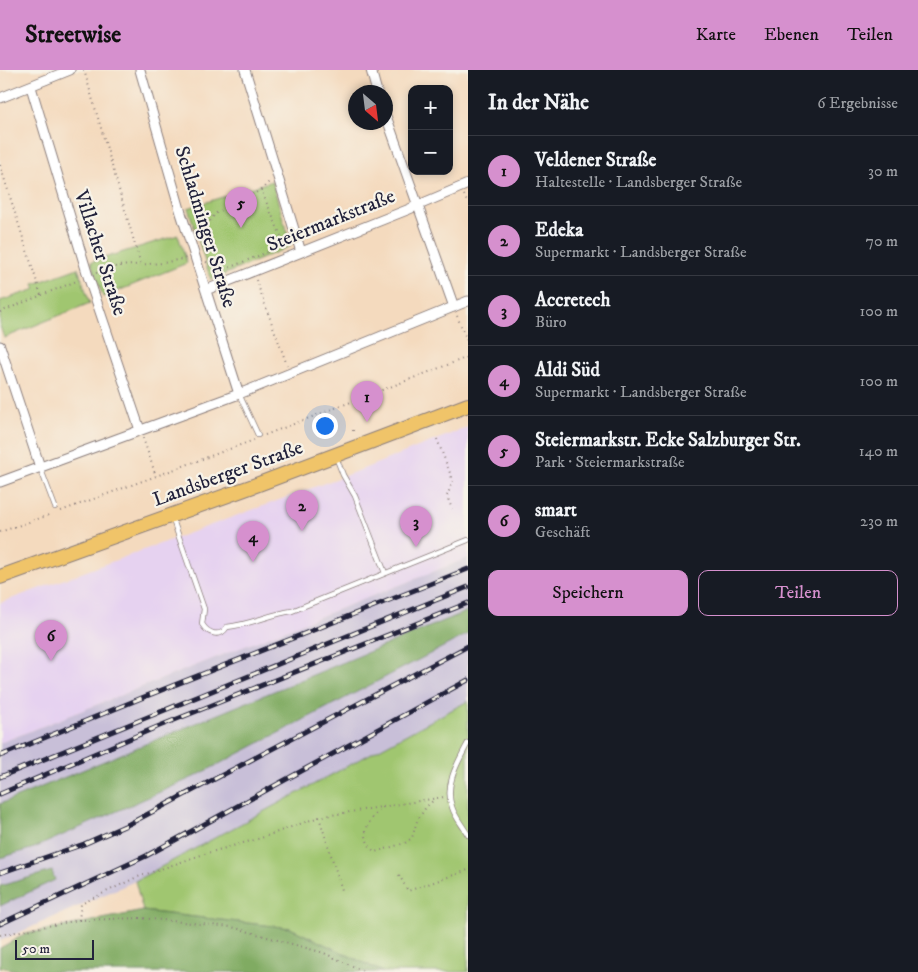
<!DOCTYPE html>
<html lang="de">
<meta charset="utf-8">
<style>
:root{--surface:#171b24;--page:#20242c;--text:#f1f3f6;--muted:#9ea1a6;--line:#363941;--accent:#d690ce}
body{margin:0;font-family:"IM FELL DW Pica",serif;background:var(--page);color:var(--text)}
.controls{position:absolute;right:15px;top:15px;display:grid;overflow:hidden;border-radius:10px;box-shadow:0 2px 8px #0003}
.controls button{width:45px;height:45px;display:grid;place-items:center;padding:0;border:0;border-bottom:1px solid var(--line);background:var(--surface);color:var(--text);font:25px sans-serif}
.compass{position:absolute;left:348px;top:15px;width:45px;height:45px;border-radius:50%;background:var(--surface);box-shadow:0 2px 8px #0003;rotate:152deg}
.scale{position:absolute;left:15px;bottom:12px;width:79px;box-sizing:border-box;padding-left:5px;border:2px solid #22223b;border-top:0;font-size:14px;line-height:18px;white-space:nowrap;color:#22223b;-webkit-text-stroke:4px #f7f3e8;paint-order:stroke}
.you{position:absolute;left:324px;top:355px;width:18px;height:18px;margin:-12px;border:4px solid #fff;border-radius:50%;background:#1a73e8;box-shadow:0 0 0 8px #1a73e833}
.badge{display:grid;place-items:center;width:32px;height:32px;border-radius:50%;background:var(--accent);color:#111;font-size:16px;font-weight:700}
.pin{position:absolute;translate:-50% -41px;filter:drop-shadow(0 1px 2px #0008)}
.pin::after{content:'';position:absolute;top:26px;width:18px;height:15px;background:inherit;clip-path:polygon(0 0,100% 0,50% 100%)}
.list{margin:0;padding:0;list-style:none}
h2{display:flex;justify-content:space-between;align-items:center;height:65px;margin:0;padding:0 20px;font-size:21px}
h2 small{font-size:16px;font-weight:400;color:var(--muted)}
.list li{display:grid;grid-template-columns:32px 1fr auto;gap:15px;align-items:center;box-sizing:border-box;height:70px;padding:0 20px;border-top:1px solid var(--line)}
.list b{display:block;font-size:19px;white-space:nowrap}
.list p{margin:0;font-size:16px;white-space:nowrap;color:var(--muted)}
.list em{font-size:16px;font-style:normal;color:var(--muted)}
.actions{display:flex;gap:10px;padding:15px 20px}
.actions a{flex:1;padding:11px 0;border:1px solid var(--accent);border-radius:10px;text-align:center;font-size:18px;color:var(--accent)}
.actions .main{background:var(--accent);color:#111}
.map{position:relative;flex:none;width:468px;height:902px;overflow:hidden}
header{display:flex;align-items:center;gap:30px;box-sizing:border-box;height:70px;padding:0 25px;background:var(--accent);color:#111}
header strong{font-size:24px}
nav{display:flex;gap:28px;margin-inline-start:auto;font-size:18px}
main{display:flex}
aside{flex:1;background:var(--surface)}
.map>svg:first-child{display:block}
.built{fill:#e6d2f0}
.industrial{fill:#c8bfd8}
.green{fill:#a0c670;stroke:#617456}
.forest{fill:#80ab62;stroke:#51664e}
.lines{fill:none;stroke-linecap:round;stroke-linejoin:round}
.lane-casing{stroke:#8b7e7c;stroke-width:6}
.street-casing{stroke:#8b7e7c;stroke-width:11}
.primary-casing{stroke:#8b7e7c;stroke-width:16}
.path{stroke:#8b7e7c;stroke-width:2;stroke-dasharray:1 4;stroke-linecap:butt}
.lane{stroke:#fff;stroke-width:4.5}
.street{stroke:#fff;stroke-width:9}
.primary{stroke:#f0c469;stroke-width:14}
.rail-casing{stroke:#22223b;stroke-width:5}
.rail{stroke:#f7f3e8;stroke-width:3;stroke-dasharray:9;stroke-linecap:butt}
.labels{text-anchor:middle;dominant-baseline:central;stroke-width:4.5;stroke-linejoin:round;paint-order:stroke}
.street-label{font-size:20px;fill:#22223b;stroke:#f7f3e8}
</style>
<header>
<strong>Streetwise</strong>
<nav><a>Karte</a><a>Ebenen</a><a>Teilen</a></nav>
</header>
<main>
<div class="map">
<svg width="468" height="902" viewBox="0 0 468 902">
<rect width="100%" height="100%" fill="#f7f3e8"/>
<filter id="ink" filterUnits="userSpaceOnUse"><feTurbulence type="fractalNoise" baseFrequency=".02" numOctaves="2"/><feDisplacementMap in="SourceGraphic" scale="10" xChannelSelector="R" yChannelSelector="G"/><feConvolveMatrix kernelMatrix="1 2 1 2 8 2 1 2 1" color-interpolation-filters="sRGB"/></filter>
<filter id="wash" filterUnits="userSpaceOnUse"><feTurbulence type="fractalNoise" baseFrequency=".0096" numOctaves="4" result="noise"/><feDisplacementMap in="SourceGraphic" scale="20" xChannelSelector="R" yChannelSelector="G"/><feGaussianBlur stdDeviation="1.12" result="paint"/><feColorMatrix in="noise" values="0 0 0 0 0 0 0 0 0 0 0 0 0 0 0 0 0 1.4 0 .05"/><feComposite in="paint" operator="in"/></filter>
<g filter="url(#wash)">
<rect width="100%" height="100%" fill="#f4dabe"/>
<path class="built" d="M468 357V488L0 673V533L363 399Z"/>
<path class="industrial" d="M468 488V631L135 811 0 871V673Z"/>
<path class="green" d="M272 111 291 176 211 210 188 138Z
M178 165 187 193 103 227 91 192Z
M78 198 90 233 4 268 0 256V231L36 219 34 214Z
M468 631V902H383L290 858 143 841 135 811Z"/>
<path class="forest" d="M468 541V564L196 706 34 778 0 788V734Z
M52 801 55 810 0 836V816Z
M143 841 290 858 383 902H24L0 897V878L25 864Z"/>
</g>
<g filter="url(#ink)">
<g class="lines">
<defs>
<path id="lane" d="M239 324 258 365
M336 387 343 405 355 426 385 503
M40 397 55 437
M172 447 204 539 202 554C208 564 220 568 227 557 250 555 270 544 292 541L468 470
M468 673C458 692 444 715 452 737 455 747 463 756 468 765"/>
<path id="street" d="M140 0 181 143 239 324
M245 0 301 182
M371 0 377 22
M31 17 88 206 140 360
M0 28 70 0
M386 46 454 237
M206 220 407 140 468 114
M0 276 40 397
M0 412 239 324 468 231"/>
<path id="primary" d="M0 507 256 415 468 335"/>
</defs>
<use href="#lane" class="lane-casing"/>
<use href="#street" class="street-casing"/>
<use href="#primary" class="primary-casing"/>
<path class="path" d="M84 0 141 195
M0 95 41 225
M464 125 468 134
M198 167 216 143 261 120 270 111
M206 192 221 199 228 198 285 175 261 120
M96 203 118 196 163 193 186 188
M256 210 287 295
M0 242 79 210
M457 246 468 273
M353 360V361
M265 365 468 287
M143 368 156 406
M437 369 453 411 447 426 452 439
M61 441 254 370
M0 462 52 444
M383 737C369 749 357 765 375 782L405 773 412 768 417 751 426 737 435 729
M319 747 342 820
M399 805 408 821 468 800
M79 850 141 848 232 857 324 883 365 902
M0 865 79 850 81 834 135 808 204 784 261 768 319 747 444 727"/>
<use href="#lane" class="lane"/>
<use href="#street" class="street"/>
<use href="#primary" class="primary"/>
<defs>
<path id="rail" d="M0 686 144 627 468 499
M0 707 468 517
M0 724 157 657 468 533
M0 803 84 774 129 754 468 576
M0 854 146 786 468 610"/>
</defs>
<use href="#rail" class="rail-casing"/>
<use href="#rail" class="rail"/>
</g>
</g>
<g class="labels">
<g class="street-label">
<text transform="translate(331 151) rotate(-22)">Steiermarkstraße</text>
<text transform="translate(205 157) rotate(73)">Schladminger Straße</text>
<text transform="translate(100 183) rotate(72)">Villacher Straße</text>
<text transform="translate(228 404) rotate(-20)">Landsberger Straße</text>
</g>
</g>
</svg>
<div class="controls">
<button>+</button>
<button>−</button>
</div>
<svg class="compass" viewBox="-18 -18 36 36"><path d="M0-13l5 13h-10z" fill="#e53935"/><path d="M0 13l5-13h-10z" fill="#9ea1a6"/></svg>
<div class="scale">50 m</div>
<div class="you"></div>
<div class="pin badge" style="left:367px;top:352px">1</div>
<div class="pin badge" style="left:302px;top:461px">2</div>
<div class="pin badge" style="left:416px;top:477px">3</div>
<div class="pin badge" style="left:253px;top:492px">4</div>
<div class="pin badge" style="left:241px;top:158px">5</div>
<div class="pin badge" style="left:51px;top:591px">6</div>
</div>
<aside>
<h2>In der Nähe<small>6 Ergebnisse</small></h2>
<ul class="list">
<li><span class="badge">1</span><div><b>Veldener Straße</b><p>Haltestelle · Landsberger Straße</p></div><em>30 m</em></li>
<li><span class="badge">2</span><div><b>Edeka</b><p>Supermarkt · Landsberger Straße</p></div><em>70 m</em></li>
<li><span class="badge">3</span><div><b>Accretech</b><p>Büro</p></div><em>100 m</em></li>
<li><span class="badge">4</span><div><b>Aldi Süd</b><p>Supermarkt · Landsberger Straße</p></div><em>100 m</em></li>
<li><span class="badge">5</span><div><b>Steiermarkstr. Ecke Salzburger Str.</b><p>Park · Steiermarkstraße</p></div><em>140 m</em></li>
<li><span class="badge">6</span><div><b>smart</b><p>Geschäft</p></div><em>230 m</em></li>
</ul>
<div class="actions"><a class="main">Speichern</a><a>Teilen</a></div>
</aside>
</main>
